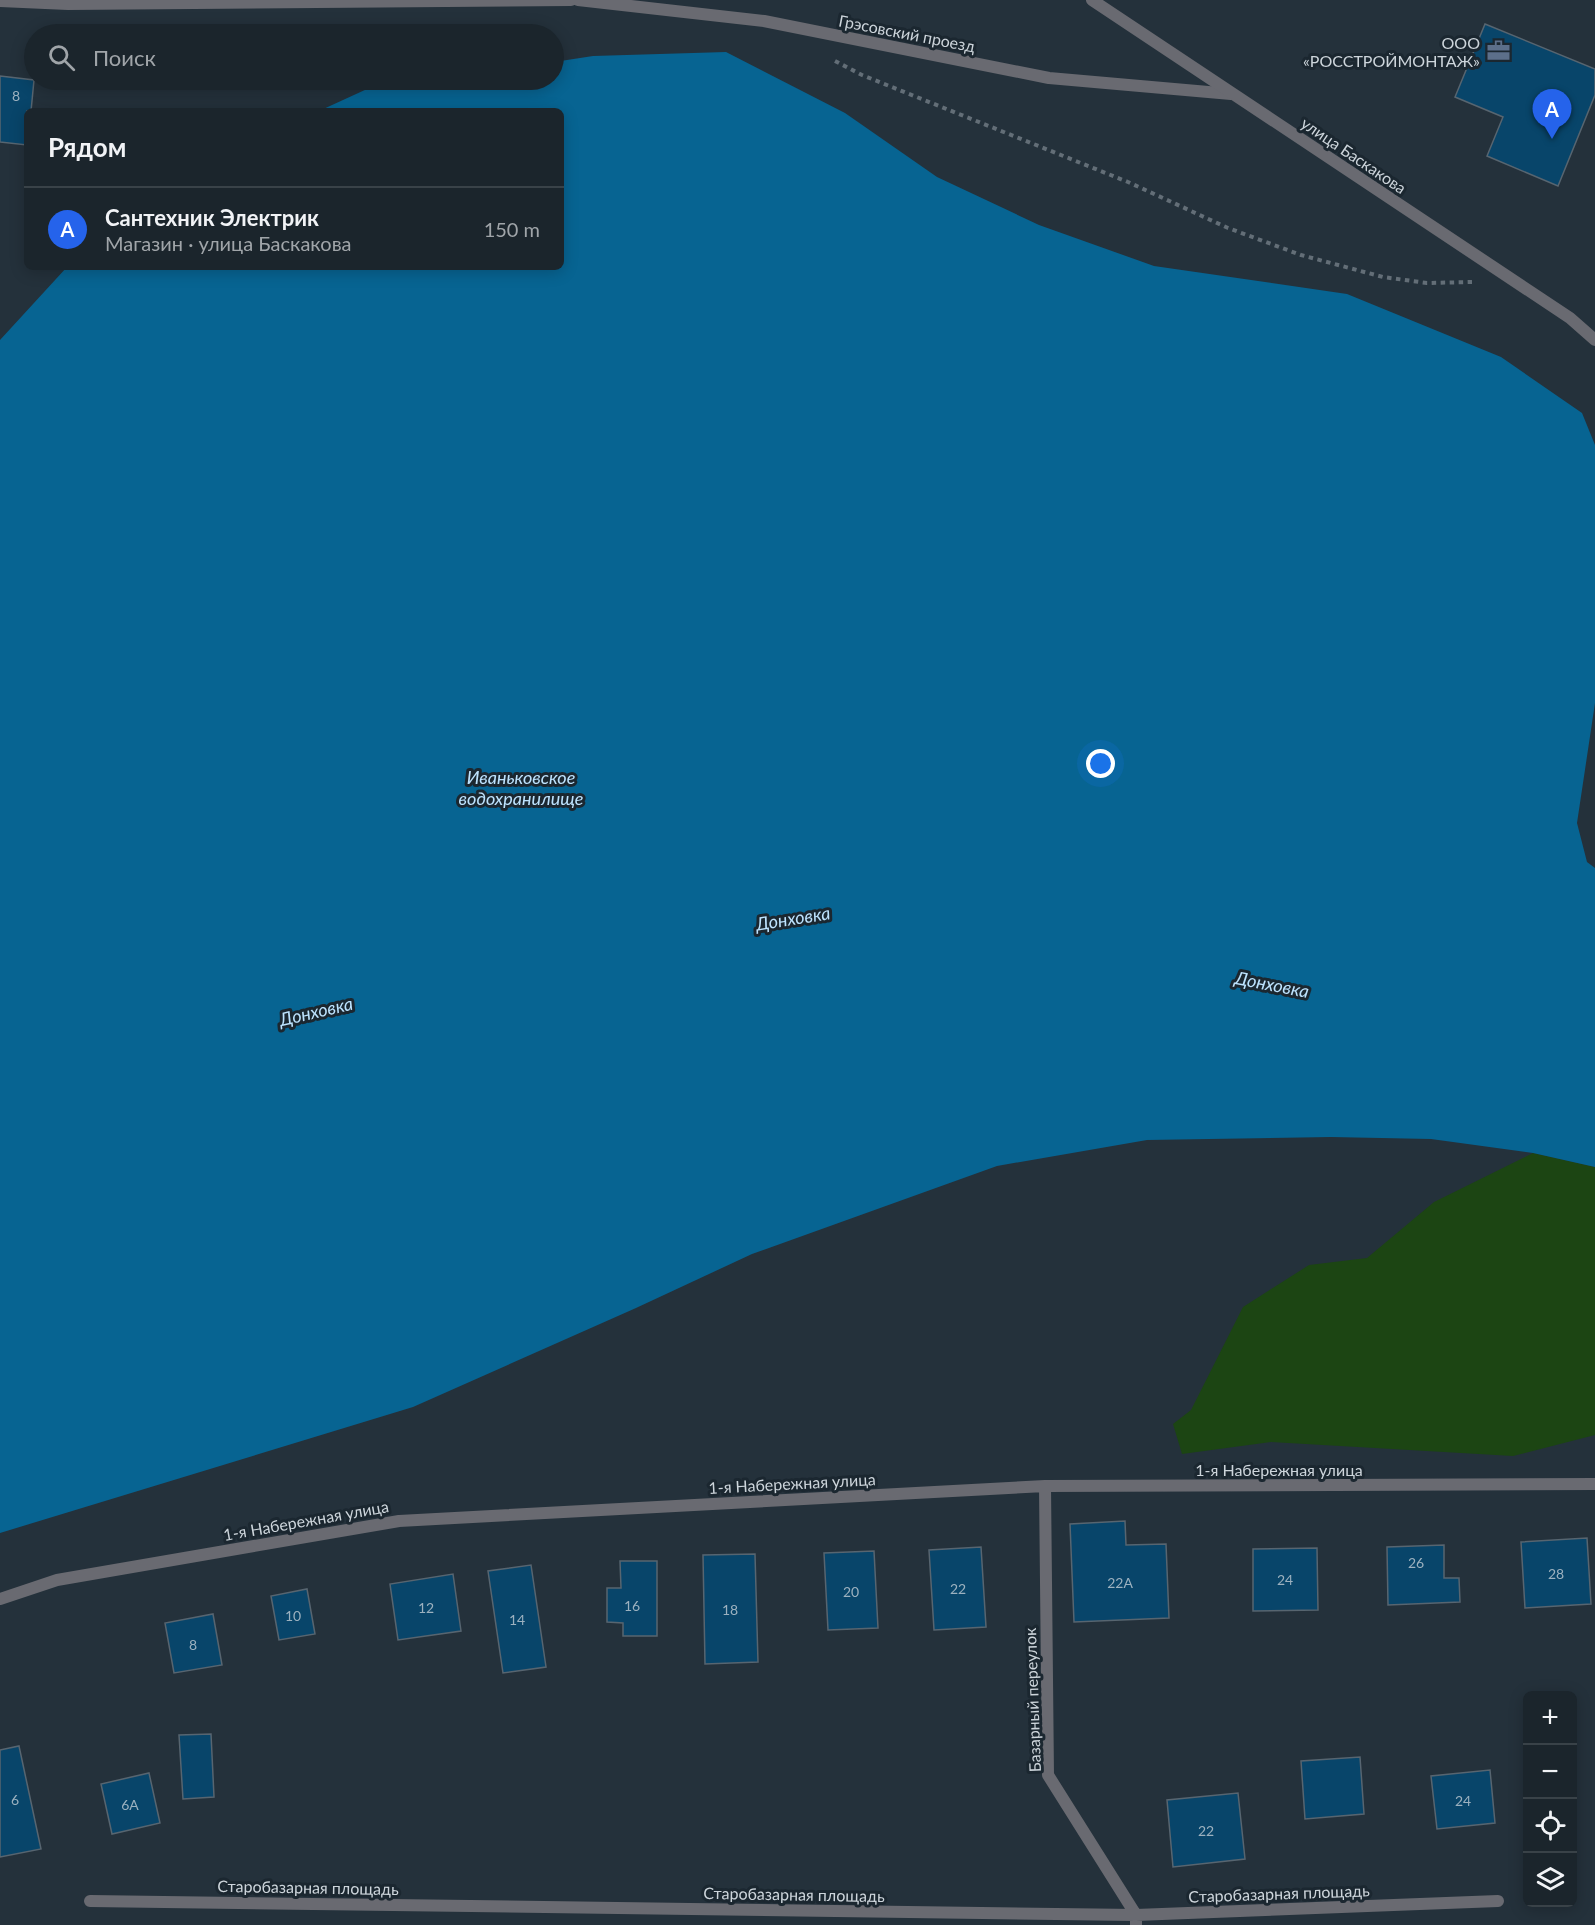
<!DOCTYPE html>
<html lang="ru">
<meta charset="utf-8">
<style>
:root{--surface:#1b252c;--page:#242d34;--text:#f1f3f6;--muted:#a0a5a9;--line:#394248;--accent:#2563eb}
body{margin:0;font-family:Lato,sans-serif;background:var(--page);color:var(--text)}
.controls{position:absolute;right:18px;bottom:18px;display:grid;overflow:hidden;border-radius:9px;box-shadow:0 3px 15px #0003}
.controls button{width:54px;height:54px;display:grid;place-items:center;padding:0;border:0;border-bottom:2px solid var(--line);background:var(--surface);color:var(--text);font:30px sans-serif}
.you{position:absolute;left:1101px;top:764px;width:21px;height:21px;margin:-15px;border:4px solid #fff;border-radius:50%;background:#1a73e8;box-shadow:0 0 0 9px #1a73e833}
.badge{display:grid;place-items:center;width:39px;height:39px;border-radius:50%;background:var(--accent);color:#fff;font-size:20px;font-weight:700}
.pin{position:absolute;translate:-50% -50px;filter:drop-shadow(0 2px 3px #0008)}
.pin::after{content:'';position:absolute;top:32px;width:21px;height:18px;background:inherit;clip-path:polygon(0 0,100% 0,50% 100%)}
.list{margin:0;padding:0;list-style:none}
h2{display:flex;justify-content:space-between;align-items:center;height:78px;margin:0;padding:0 24px;font-size:26px}
h2 small{font-size:20px;font-weight:400;color:var(--muted)}
.list li{display:grid;grid-template-columns:39px 1fr auto;gap:18px;align-items:center;box-sizing:border-box;height:84px;padding:0 24px;border-top:2px solid var(--line)}
.list b{display:block;font-size:22px;white-space:nowrap}
.list p{margin:0;font-size:20px;white-space:nowrap;color:var(--muted)}
.list em{font-size:20px;font-style:normal;color:var(--muted)}
.icon{flex:none;width:33px;height:33px;fill:none;stroke:currentColor;stroke-width:2;stroke-linecap:round;stroke-linejoin:round}
.map{position:relative;flex:none;width:1595px;height:1925px;overflow:hidden}
.search{position:absolute;background:var(--surface);box-shadow:0 3px 15px #0003;left:24px;top:24px;width:540px;height:66px;display:flex;align-items:center;gap:15px;box-sizing:border-box;padding:0 21px;border-radius:33px;color:var(--muted);font-size:22px}
.panel{position:absolute;background:var(--surface);box-shadow:0 3px 15px #0003;left:24px;top:108px;width:540px;height:162px;border-radius:9px}
.map>svg:first-child{display:block}
.green{fill:#1c4513}
.water{fill:#076492}
.building{fill:#08456a;stroke:#576570;stroke-width:1.5}
.lines{fill:none;stroke-linecap:round;stroke-linejoin:round}
.path{stroke:#636e77;stroke-width:4;stroke-dasharray:4.5 4.5;stroke-linecap:butt}
.minor{stroke:#696a71;stroke-width:12}
.tertiary{stroke:#696a71;stroke-width:12}
.labels{text-anchor:middle;dominant-baseline:central;stroke-width:6;stroke-linejoin:round;paint-order:stroke}
.number-label{font-size:14px;fill:#9cb1bf}
.street-label{font-size:16px;fill:#cdd5db;stroke:#1b2730}
.poi-label{font-size:16px;fill:#cdd5db;stroke:#1b2730;text-anchor:end}
.water-label{font-size:18px;font-style:italic;fill:#bde3fe;stroke:#1b2730}
</style>
<div class="map">
<svg width="1595" height="1925" viewBox="0 0 1595 1925">
<rect width="100%" height="100%" fill="#24313b"/>
<path class="green" d="M1533 1153 1595 1167V1435L1513 1456 1271 1442 1182 1454 1173 1424 1191 1410 1243 1307 1309 1265 1367 1258 1434 1202Z"/>
<path class="water" d="M726 52 845 113 937 177 1039 225 1154 266 1347 294 1501 357 1582 413 1595 445V703L1577 823 1587 862 1595 868V1167L1533 1153 1431 1139 1331 1137 1147 1140 997 1166 752 1254 636 1308 413 1407 0 1533V340L67 267H561V111H319L367 89 426 80H554V62L593 56Z"/>
<path class="building" d="M1485 24 1595 69V95L1558 186 1487 156 1503 117 1455 97Z
M0 76 34 80 31 111H27V145L0 142Z
M1125 1521 1126 1545 1166 1544 1169 1618 1074 1622 1070 1524Z
M1587 1538 1591 1604 1525 1608 1521 1542Z
M1444 1545V1578H1459L1460 1602 1388 1605 1387 1547Z
M981 1547 986 1627 934 1630 929 1550Z
M1317 1548 1318 1610 1253 1611V1549Z
M874 1551 878 1628 828 1630 824 1553Z
M755 1554 758 1662 705 1664 703 1555Z
M620 1561H657V1636H623V1623L607 1622V1588H621Z
M531 1565 546 1667 503 1673 488 1571Z
M453 1574 461 1631 398 1640 390 1584Z
M307 1589 315 1634 279 1640 271 1596Z
M213 1614 222 1665 174 1673 165 1623Z
M211 1734 214 1797 183 1799 179 1735Z
M19 1746 41 1849 0 1857V1750Z
M1360 1757 1364 1814 1305 1819 1301 1761Z
M1490 1770 1495 1823 1437 1829 1431 1776Z
M149 1773 160 1823 112 1834 101 1784Z
M1238 1793 1245 1859 1173 1867 1167 1800Z"/>
<g class="lines">
<path class="path" d="M835 61 862 75 1128 182 1228 228 1301 255 1383 277 1427 283 1472 282"/>
<path class="minor" d="M578 0 764 21 1049 78 1231 94
M0 1 68 4 571 0
M1045 1486 1048 1775 1136 1915V1925
M0 1599 57 1580 399 1521 1045 1486 1595 1484
M90 1901 1136 1915 1498 1901"/>
<path class="tertiary" d="M1092 0 1570 318 1595 340"/>
</g>
<defs>
<symbol id="office-bare" viewBox="-9 -9 18 18"><path d="M-6-3h4V-5.5h4V-3h4V5H-6ZM-1-4.5V-3h2v-1.5ZM-6 0V1H6V0Z" fill="#5c6f8a" stroke="#1b2730" stroke-width="2.5" paint-order="stroke"/></symbol>
</defs>
<g fill-rule="evenodd">
<use href="#office-bare" x="1482" y="34" width="33" height="33"/>
</g>
<g class="labels">
<g class="number-label">
<text x="16" y="95">8</text>
<text x="1416" y="1562">26</text>
<text x="1556" y="1573">28</text>
<text x="1285" y="1579">24</text>
<text x="1120" y="1582">22А</text>
<text x="958" y="1588">22</text>
<text x="851" y="1591">20</text>
<text x="632" y="1605">16</text>
<text x="426" y="1607">12</text>
<text x="730" y="1609">18</text>
<text x="293" y="1615">10</text>
<text x="517" y="1619">14</text>
<text x="193" y="1644">8</text>
<text x="15" y="1799">6</text>
<text x="1463" y="1800">24</text>
<text x="130" y="1804">6А</text>
<text x="1206" y="1830">22</text>
</g>
<g class="street-label">
<text transform="translate(907 33) rotate(11)">Грэсовский проезд</text>
<text transform="translate(1354 155) rotate(34)">улица Баскакова</text>
<text x="1279" y="1469">1-я Набережная улица</text>
<text transform="translate(792 1483) rotate(-3)">1-я Набережная улица</text>
<text transform="translate(306 1520) rotate(-10)">1-я Набережная улица</text>
<text transform="translate(1032 1700) rotate(-92)">Базарный переулок</text>
<text transform="translate(308 1887) rotate(1)">Старобазарная площадь</text>
<text transform="translate(1279 1893) rotate(-2)">Старобазарная площадь</text>
<text transform="translate(794 1894) rotate(1)">Старобазарная площадь</text>
</g>
<g class="poi-label">
<text x="1480" y="42">ООО<tspan x="1480" dy="18">«РОССТРОЙМОНТАЖ»</tspan></text>
</g>
<g class="water-label">
<text x="521" y="777">Иваньковское<tspan x="521" dy="21">водохранилище</tspan></text>
<text transform="translate(793 918) rotate(-9)">Донховка</text>
<text transform="translate(1272 984) rotate(11)">Донховка</text>
<text transform="translate(316 1011) rotate(-13)">Донховка</text>
</g>
</g>
</svg>
<div class="controls">
<button>+</button>
<button>−</button>
<button><svg class="icon" aria-label="locate" viewBox="0 0 24 24"><circle cx="12" cy="12" r="6"/><path d="M12 2v4M12 18v4M2 12h4M18 12h4"/></svg></button>
<button><svg class="icon" aria-label="layers" viewBox="0 0 24 24"><path d="M12 4l9 5-9 5-9-5zM3 14l9 5 9-5"/></svg></button>
</div>
<div class="you"></div>
<div class="pin badge" style="left:1552px;top:139px">A</div>
<div class="search"><svg class="icon" aria-label="search" viewBox="0 0 24 24"><circle cx="10" cy="10" r="6"/><path d="M15 15l6 6"/></svg>Поиск</div>
<section class="panel">
<h2>Рядом<small></small></h2>
<ul class="list">
<li><span class="badge">A</span><div><b>Сантехник Электрик</b><p>Магазин · улица Баскакова</p></div><em>150 m</em></li>
</ul>
</section>
</div>
